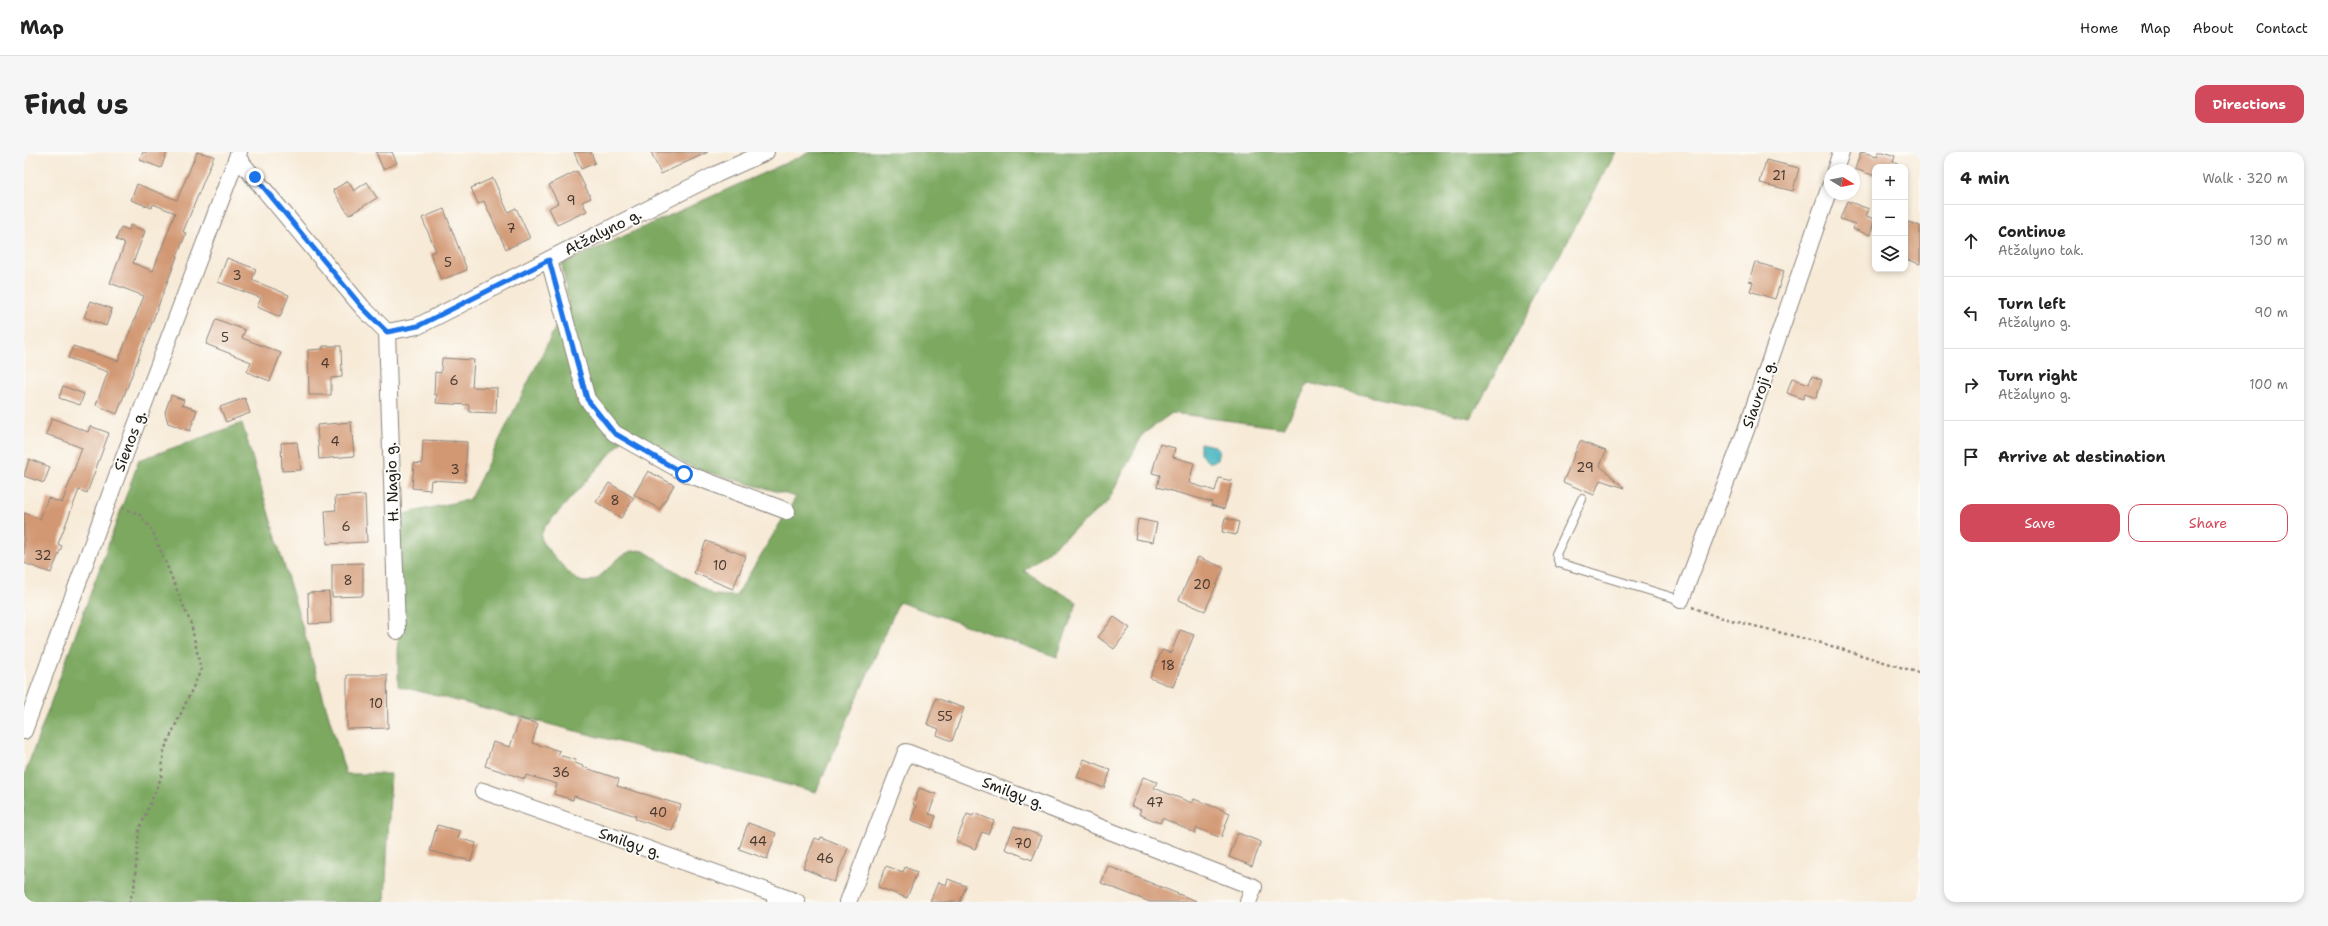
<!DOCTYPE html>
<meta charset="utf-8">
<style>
:root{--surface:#fff;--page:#f6f6f6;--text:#222;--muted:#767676;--line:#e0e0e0;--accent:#d1495b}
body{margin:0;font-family:"Shantell Sans",sans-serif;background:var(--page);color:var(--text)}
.controls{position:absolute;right:12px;top:12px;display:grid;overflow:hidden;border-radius:8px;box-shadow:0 2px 6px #0003}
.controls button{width:36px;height:36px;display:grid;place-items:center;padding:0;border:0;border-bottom:1px solid var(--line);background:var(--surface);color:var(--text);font:20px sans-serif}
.compass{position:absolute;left:1800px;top:12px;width:36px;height:36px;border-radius:50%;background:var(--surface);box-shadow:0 2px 6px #0003;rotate:100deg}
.stop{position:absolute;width:12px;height:12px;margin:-9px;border:3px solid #1a73e8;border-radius:50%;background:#fff}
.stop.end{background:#1a73e8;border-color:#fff;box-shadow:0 1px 4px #0008}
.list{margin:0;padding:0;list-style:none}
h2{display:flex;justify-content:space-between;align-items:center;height:52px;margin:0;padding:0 16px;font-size:17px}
h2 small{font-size:13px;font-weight:400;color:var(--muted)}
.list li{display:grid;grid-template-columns:26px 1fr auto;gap:12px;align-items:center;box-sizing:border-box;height:72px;padding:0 16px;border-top:1px solid var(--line)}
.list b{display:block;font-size:15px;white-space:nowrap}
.list p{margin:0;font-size:13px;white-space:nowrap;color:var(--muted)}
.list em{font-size:13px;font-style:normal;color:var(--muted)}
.actions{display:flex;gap:8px;padding:12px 16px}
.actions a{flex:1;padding:9px 0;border:1px solid var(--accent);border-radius:12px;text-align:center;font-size:14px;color:var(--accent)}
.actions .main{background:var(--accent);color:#fff}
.icon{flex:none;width:22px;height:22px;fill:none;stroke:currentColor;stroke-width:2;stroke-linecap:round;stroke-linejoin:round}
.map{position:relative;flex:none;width:1896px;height:750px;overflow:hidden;border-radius:12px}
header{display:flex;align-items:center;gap:24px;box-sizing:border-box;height:56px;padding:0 20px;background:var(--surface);border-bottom:1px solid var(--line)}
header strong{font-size:19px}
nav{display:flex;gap:22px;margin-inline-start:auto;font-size:14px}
.intro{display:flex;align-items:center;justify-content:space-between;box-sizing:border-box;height:96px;padding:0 24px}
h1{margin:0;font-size:28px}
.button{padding:10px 18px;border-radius:12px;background:var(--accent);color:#fff;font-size:14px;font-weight:700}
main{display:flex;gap:24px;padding:0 24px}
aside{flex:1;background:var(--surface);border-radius:12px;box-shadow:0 2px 6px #0003}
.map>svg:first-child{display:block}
.forest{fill:#7ca860;stroke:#4c623e;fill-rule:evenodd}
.water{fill:#47b6bf;stroke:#32696e}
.building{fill:#d29873}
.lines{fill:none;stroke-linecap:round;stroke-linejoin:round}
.lane-casing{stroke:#8a837a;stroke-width:10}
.street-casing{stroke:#8a837a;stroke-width:18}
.path{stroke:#8a837a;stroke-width:2.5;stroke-dasharray:3 3;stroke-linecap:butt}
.lane{stroke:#fff;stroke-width:8}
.street{stroke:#fff;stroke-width:16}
.route{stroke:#1a73e8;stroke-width:5}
.labels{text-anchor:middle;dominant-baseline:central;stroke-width:3.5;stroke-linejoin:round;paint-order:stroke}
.number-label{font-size:13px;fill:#4a3b32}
.street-label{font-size:15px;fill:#1c1c1c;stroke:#fdfcf7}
</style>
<header>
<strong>Map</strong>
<nav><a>Home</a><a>Map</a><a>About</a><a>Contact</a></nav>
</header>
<div class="intro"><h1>Find us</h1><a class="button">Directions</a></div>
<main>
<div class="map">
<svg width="1896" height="750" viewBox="0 0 1896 750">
<rect width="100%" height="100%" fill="#fdfcf7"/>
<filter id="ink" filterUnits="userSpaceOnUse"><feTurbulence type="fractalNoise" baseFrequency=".025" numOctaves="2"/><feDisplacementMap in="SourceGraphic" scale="8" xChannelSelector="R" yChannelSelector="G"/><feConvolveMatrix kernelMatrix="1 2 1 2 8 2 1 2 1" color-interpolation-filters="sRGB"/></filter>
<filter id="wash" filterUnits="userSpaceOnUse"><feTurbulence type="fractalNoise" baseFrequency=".012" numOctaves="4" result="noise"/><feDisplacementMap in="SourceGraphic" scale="16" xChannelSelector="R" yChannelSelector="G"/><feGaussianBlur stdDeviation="0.9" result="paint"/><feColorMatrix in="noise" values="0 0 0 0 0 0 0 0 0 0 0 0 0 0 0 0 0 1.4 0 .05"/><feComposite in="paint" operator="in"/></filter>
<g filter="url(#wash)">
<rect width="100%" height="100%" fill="#f7ead7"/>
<path class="forest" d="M786 0H1592L1447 266 1284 231 1260 276 1148 261 1119 282 1083 351 1000 419 1053 450 1033 505 875 450 792 640 374 534 375 363 446 347 544 150 538 112ZM606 280 658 310 676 318 772 345 712 444 689 443 620 399C590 392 579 440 554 428 547 425 525 398 518 390L517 383 520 376Z
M218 271 322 622H367L361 750H0V624L115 308Z"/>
<path class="water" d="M1176 291 1191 294 1195 298 1193 308 1188 310H1184L1176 302Z"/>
<g id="blocks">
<path class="building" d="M119 0H143L137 16 116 8Z
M173 0 190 4 159 80 162 81 93 262 72 253 84 220 44 206 49 194 94 209 120 144 86 131 101 91 92 88 97 75 105 78 106 73 121 79 109 111 129 119 151 61 129 52 128 56 107 48 113 32 153 48Z
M352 0H368L373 11 359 17Z
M550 0H567L571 11 557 17Z
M627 0H684L637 22Z
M1837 0 1853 4 1854 0H1859L1871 4 1869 10 1879 15H1851V24L1831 17Z
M1742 8 1775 16 1769 39 1736 31Z
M553 19 567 46 558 50 563 59 533 73 525 56 534 51 525 33Z
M469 26 484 60 492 56 506 86 482 97 460 49 454 52 447 36Z
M324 29 330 39 343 30 353 46 325 63 309 38Z
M1823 49 1845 57 1842 64 1851 67 1846 83 1829 77 1831 72 1816 67Z
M420 57 443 118 417 128 406 101 412 99 398 66Z
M1881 69 1896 74V112L1881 107Z
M203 106 232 117 228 128 265 143 256 165 233 155 237 146 194 130Z
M1731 110 1760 119 1751 147 1726 139 1729 130 1725 129Z
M67 149 88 157 82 174 60 165Z
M192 167 221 178 218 186 257 201 246 229 223 220 227 210 182 192Z
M299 194H317L318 225 307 226V243H285L284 198 299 197Z
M418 206 450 208 448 235 473 236 472 261 445 260V253L412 251 413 243 410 242 411 220 417 221Z
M1788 224 1798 228 1792 246 1781 242 1779 247 1763 241 1768 226 1785 232Z
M39 234 60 242 56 253 35 246Z
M147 243 160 248 158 253 173 258 166 279 144 271 141 260Z
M221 246 226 261 202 270 196 255Z
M28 266 64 280 66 274 85 281 63 341 55 338 34 392 38 394 27 421 0 411V361L16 367 24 346 38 351 58 296 22 282Z
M327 270 330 304 295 307 293 273Z
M399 288 443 290 441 330 407 328 406 338 388 336 390 311 398 312Z
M1556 289 1582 299 1576 314 1601 336 1576 328 1570 343 1539 330Z
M273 290 277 318 258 319 257 291Z
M1136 292 1151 296 1149 305 1170 311 1165 331 1191 339 1195 326 1208 329 1200 357 1187 353 1188 350 1133 335 1136 323 1128 321Z
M5 307 26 315 20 331 0 324Z
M624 319 650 333 636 357 610 343Z
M585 331 610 346 597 366 572 350Z
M341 343 343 390 303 392 301 359 312 358 311 345Z
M1201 366 1215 370 1212 383 1198 380Z
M1114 367 1133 371 1129 390 1111 387Z
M682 389 722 404 709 437 670 421Z
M1174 405 1200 416 1181 459 1155 448Z
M339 411V444L308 445V412Z
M305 440 307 471 285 472 284 441Z
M1090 465 1106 476 1090 497 1074 485Z
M1156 478 1170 483 1149 535 1126 526 1138 498 1147 501Z
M323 523H363L364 576 323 577Z
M912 546 940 556 928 589 913 583 915 577 903 572Z
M496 566 514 572 508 591 536 599 534 603 552 608 551 611 559 614V615L595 627 593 634 657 653 648 679 611 667 612 664 550 644 549 648 530 642 533 632 502 623 501 627 461 614 469 590 486 595Z
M1060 607 1087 618 1080 636 1053 625Z
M1119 625 1133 630 1130 636 1168 651 1170 647 1206 661 1197 686 1173 676 1171 681 1138 666 1136 671 1115 662 1117 658 1107 654Z
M895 636 912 642 905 662 912 664 908 676 887 668 892 654 889 652Z
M950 661 970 669 964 682 958 680 951 697 932 689 943 662 949 664Z
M724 671 752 681 743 707 715 697Z
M413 673 436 679 434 686 452 691 447 709 406 699Z
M990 674 1018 684 1008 708 981 697Z
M1214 681 1237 690 1228 714 1205 705Z
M797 685 824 696 810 730 779 716 791 686 796 688Z
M862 714 879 720 881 715 893 720 883 746 854 735Z
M1084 714 1172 749V750H1126L1077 731Z
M924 727 942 734 936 750H906L914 730 922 733Z"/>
</g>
</g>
<g filter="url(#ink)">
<use href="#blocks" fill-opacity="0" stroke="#8a837a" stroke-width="1"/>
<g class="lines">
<defs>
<path id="lane" d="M1558 347 1532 402 1535 411 1657 448"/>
<path id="street" d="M213 5 338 155 363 180 394 174 693 22 742 0
M1811 18 1817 0
M525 108 563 247 590 281 661 321 763 359
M363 180 373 479
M1657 448 1722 278 1806 34
M0 579 94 321 215 0
M459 639 754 743
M751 750 754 743 773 750
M824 750 882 600 1230 735 1224 750"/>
</defs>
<use href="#lane" class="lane-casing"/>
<use href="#street" class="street-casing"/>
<path class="path" d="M98 356 115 362 128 378 167 472 177 518 140 598 137 626 115 678 110 737 105 750
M1668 455 1691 464 1794 490 1896 521"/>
<use href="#lane" class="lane"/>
<use href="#street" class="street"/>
</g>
</g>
<g class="lines" filter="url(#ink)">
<path class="route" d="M231 25 338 155 363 180 394 174 525 108 563 247 590 281 660 322"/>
</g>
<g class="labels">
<g class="number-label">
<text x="1755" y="23">21</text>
<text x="547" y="48">9</text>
<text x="487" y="76">7</text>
<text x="424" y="110">5</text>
<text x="213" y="123">3</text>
<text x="201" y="185">5</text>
<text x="301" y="211">4</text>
<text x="430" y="228">6</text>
<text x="311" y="289">4</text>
<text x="1561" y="315">29</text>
<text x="431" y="317">3</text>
<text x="591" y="348">8</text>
<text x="322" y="374">6</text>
<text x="19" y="403">32</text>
<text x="696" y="413">10</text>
<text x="324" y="428">8</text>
<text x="1178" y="432">20</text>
<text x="1144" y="513">18</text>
<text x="352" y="551">10</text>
<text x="921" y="564">55</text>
<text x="537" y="620">36</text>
<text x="1131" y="650">47</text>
<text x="634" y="660">40</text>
<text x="734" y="689">44</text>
<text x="999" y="691">70</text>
<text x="801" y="706">46</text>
</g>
<g class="street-label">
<text transform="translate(579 80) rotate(-27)">Atžalyno g.</text>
<text transform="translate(1735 242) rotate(-70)">Siauroji g.</text>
<text transform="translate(106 289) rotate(-69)">Sienos g.</text>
<text transform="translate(368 330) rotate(-92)">H. Nagio g.</text>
<text transform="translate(989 641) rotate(21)">Smilgų g.</text>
<text transform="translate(606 691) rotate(19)">Smilgų g.</text>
</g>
</g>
</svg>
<div class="controls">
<button>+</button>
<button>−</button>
<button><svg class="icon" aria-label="layers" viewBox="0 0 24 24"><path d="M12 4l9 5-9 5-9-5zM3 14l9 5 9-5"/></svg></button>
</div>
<svg class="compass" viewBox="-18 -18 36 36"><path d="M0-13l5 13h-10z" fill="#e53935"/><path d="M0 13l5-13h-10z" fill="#767676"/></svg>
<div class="stop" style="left:660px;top:322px"></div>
<div class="stop end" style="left:231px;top:25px"></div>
</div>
<aside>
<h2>4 min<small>Walk · 320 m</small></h2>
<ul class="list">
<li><svg class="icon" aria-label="ahead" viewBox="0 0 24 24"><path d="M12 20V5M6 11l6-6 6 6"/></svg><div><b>Continue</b><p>Atžalyno tak.</p></div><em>130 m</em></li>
<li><svg class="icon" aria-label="left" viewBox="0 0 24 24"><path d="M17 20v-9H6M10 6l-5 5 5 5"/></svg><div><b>Turn left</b><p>Atžalyno g.</p></div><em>90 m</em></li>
<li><svg class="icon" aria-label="right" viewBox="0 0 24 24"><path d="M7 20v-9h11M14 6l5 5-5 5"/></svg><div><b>Turn right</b><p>Atžalyno g.</p></div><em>100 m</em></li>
<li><svg class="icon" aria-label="arrive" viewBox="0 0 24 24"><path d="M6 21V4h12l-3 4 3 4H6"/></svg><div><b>Arrive at destination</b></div></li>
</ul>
<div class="actions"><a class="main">Save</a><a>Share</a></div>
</aside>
</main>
